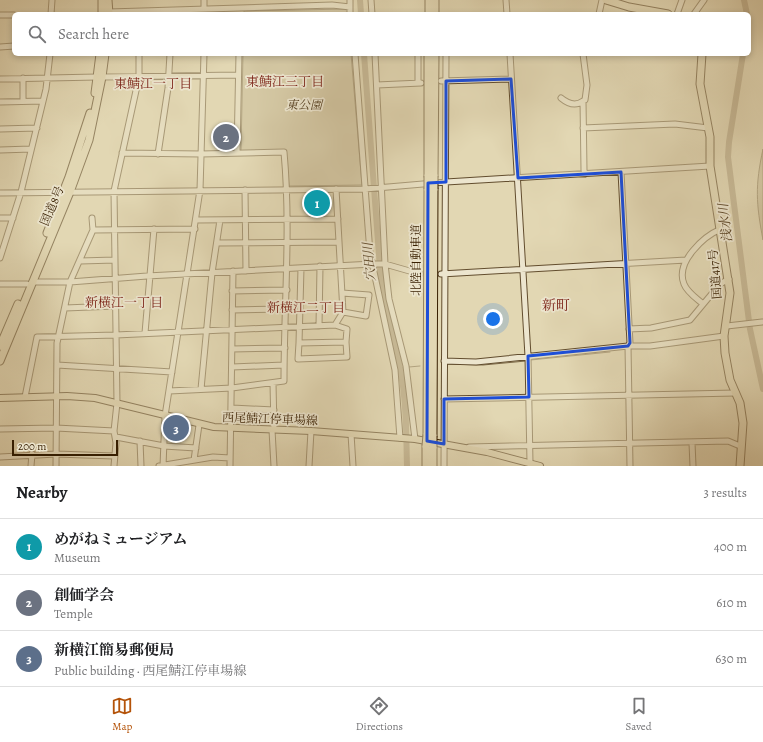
<!DOCTYPE html>
<meta charset="utf-8">
<style>
:root{--surface:#fff;--page:#f2f2f2;--text:#202124;--muted:#757577;--line:#e0e0e0;--accent:#b45309}
body{margin:0;font-family:Alegreya,"Noto Serif JP",serif;background:var(--page);color:var(--text)}
.scale{position:absolute;left:12px;bottom:10px;width:106px;box-sizing:border-box;padding-left:4px;border:2px solid #381f01;border-top:0;font-size:11px;line-height:14px;white-space:nowrap;color:#381f01;-webkit-text-stroke:3px #ece5ce;paint-order:stroke}
.you{position:absolute;left:493px;top:319px;width:14px;height:14px;margin:-10px;border:3px solid #fff;border-radius:50%;background:#1a73e8;box-shadow:0 0 0 6px #1a73e833}
.badge{display:grid;place-items:center;width:26px;height:26px;border-radius:50%;background:var(--accent);color:#fff;font-size:13px;font-weight:700}
.pin{position:absolute;translate:-50% -50%;border:2px solid #fff;box-shadow:0 1px 4px #0006}
.list{margin:0;padding:0;list-style:none}
h2{display:flex;justify-content:space-between;align-items:center;height:52px;margin:0;padding:0 16px;font-size:17px}
h2 small{font-size:13px;font-weight:400;color:var(--muted)}
.list li{display:grid;grid-template-columns:26px 1fr auto;gap:12px;align-items:center;box-sizing:border-box;height:56px;padding:0 16px;border-top:1px solid var(--line)}
.list b{display:block;font-size:15px;white-space:nowrap}
.list p{margin:0;font-size:13px;white-space:nowrap;color:var(--muted)}
.list em{font-size:13px;font-style:normal;color:var(--muted)}
.icon{flex:none;width:22px;height:22px;fill:none;stroke:currentColor;stroke-width:2;stroke-linecap:round;stroke-linejoin:round}
.map{position:relative;flex:none;width:763px;height:466px;overflow:hidden}
.search{position:absolute;background:var(--surface);box-shadow:0 2px 6px #0003;left:12px;right:12px;top:12px;height:44px;display:flex;align-items:center;gap:10px;box-sizing:border-box;padding:0 14px;border-radius:6px;color:var(--muted);font-size:15px}
.sheet{height:220px;background:var(--surface)}
nav{display:flex;justify-content:space-around;align-items:center;box-sizing:border-box;height:56px;border-top:1px solid var(--line);background:var(--surface);font-size:11px;color:var(--muted)}
nav a{display:grid;justify-items:center;gap:2px}
nav .on{color:var(--accent)}
.map>svg:first-child{display:block}
.green{fill:#c5b895;stroke:#7e6c4b}
.lines{fill:none;stroke-linecap:round;stroke-linejoin:round}
.stream{stroke:#7b6847;stroke-width:1}
.river{stroke:#a89876;stroke-width:6}
.minor-casing{stroke:#624d2e;stroke-width:7}
.major-casing{stroke:#381f01;stroke-width:8}
.highway-casing{stroke:#381f01;stroke-width:9}
.minor{stroke:#ece5ce;stroke-width:5}
.major{stroke:#e2d7b3;stroke-width:6}
.highway{stroke:#e2d7b3;stroke-width:7}
.highway-bridge-casing{stroke:#381f01;stroke-width:9;stroke-linecap:butt}
.highway-bridge{stroke:#e2d7b3;stroke-width:7}
.marked{fill:none;stroke:#1d4ed8;stroke-width:3;stroke-linejoin:round}
.labels{text-anchor:middle;dominant-baseline:central;stroke-width:3.5;stroke-linejoin:round;paint-order:stroke}
.park-label{font-size:12px;font-style:italic;fill:#5b4526;stroke:#ece5ce}
.street-label{font-size:12px;fill:#381f01;stroke:#ece5ce}
.neighbourhood-label{font-size:13px;fill:#7a1f14;stroke:#ece5ce}
.water-label{font-size:13px;font-style:italic;fill:#5f492a;stroke:#ece5ce}
.quarter-label{font-size:14px;fill:#7a1f14;stroke:#ece5ce}
</style>
<div class="map">
<svg width="763" height="466" viewBox="0 0 763 466">
<rect width="100%" height="100%" fill="#e2d7b3"/>
<filter id="stains"><feTurbulence type="fractalNoise" baseFrequency=".005" numOctaves="4"/><feColorMatrix values="0 0 0 0 .2 0 0 0 0 .09 0 0 0 0 .02 0 0 0 .5 -.17"/></filter>
<radialGradient id="worn" r=".72"><stop offset=".6" stop-color="#630" stop-opacity="0"/><stop offset="1" stop-color="#630" stop-opacity=".3"/></radialGradient>
<path class="green" d="M348 9V14H244V11Z
M243 54H351L362 185 289 186 285 151H241Z
M763 149V240C756 203 755 186 763 149Z"/>
<g class="lines">
<path class="stream" d="M531 360 610 352
M447 364 483 365 526 361
M409 367 420 366
M400 368 404 367"/>
<path class="river" d="M360 0 361 14
M744 0 747 14
M364 54 380 268C384 304 395 338 401 374 407 404 406 436 407 466
M743 54 729 142 728 157 750 329 763 389"/>
<defs>
<path id="minor" d="M350 0V14
M371 0 372 14
M506 0 507 14
M109 12 332 5 350 7
M51 14 52 0
M204 14V0
M599 14 602 0
M677 14 682 0
M694 14 704 0
M0 15H14
M0 47 14 46
M355 54 370 253 395 370 400 438
M375 54 385 264 389 299 406 366 415 439
M418 54V83
M510 54 528 356 530 463
M583 54 587 85 585 100 583 101 584 170 585 174
M102 77 238 75
M23 78V101
M0 79 97 77
M441 81 511 79
M377 85 421 83
M561 98C567 103 575 107 583 101
M0 102 43 101
M583 128 675 124 708 128
M0 129 37 128
M0 150 31 149
M237 152 239 54
M122 153 201 154 284 152C291 228 284 304 284 381L232 388 169 391
M158 154 168 88 170 54
M621 172 630 343 628 346 630 466
M245 190 246 271
M0 193 365 189 446 182 710 166
M0 218H13
M92 218 93 230
M196 220 338 219
M217 243 339 242
M0 258 21 192 46 89 50 54
M80 261 115 260
M301 268 299 343 346 342 347 329 335 325
M441 274 686 260
M32 282H70L147 276 373 264H385L420 274
M0 284H27
M232 291 287 290
M342 293 369 295 366 316 343 312
M703 304C696 298 687 292 684 284 675 262 704 236 721 229
M65 308 115 306
M232 310 286 309
M319 326 320 266
M727 326 762 322
M629 329 651 328 690 320 720 284 729 279
M145 333 154 229
M299 343 298 359 347 357 346 342
M232 349 285 348
M444 361 476 362 628 346H650L724 336
M57 365 172 372
M232 367 284 365
M273 383 274 430
M201 389 212 273 220 220
M25 397 37 337 116 335 335 325 343 312 336 189
M444 399 736 393
M232 408 274 410
M0 429 56 428 114 431
M272 430 274 466
M351 434 353 466
M116 437 164 446 196 448
M140 441 141 466
M692 443 693 466
M469 447 728 441 740 446
M0 457 56 454 114 456
M194 460 199 425
M31 466 32 454
M56 466 57 343 70 282 93 230 195 229
M114 466 116 443 114 431 117 403 114 191 139 77V54
M159 466 213 457 230 458
M163 466 165 416 200 190 204 54
M230 466 233 271
M309 466 311 431
M444 466 446 54"/>
<path id="major" d="M0 398 67 396 95 398 214 427 311 431 415 439 487 452 540 466"/>
<path id="highway" d="M102 0V14
M108 0 109 14
M606 0 629 7 668 14
M429 14V0
M435 14V0
M702 54 700 84 710 137V166L730 293 724 336 725 353 730 380 740 403 743 423 740 466
M95 93 100 54
M428 176V54
M434 176 435 54
M47 233 69 177 90 113
M0 346 18 304
M0 361 70 192 89 140 102 77 105 54
M427 435 428 189
M433 436 434 189
M426 466V446
M433 466V447"/>
</defs>
<use href="#minor" class="minor-casing"/>
<use href="#major" class="major-casing"/>
<use href="#highway" class="highway-casing"/>
<use href="#minor" class="minor"/>
<use href="#major" class="major"/>
<use href="#highway" class="highway"/>
<defs>
<path id="highway-bridge" d="M428 176V189
M434 189V176
M426 446 427 435
M433 447V436"/>
</defs>
<use href="#highway-bridge" class="highway-bridge-casing"/>
<use href="#highway-bridge" class="highway-bridge"/>
</g>
<path d="M0 0H763V466H0ZM511 79 518 178 621 172 630 343 628 346 528 356 529 397 444 399V444L427 441 428 183 446 182V81Z" fill="#e2d7b3" fill-opacity=".55" fill-rule="evenodd"/>
<path class="marked" d="M511 79 518 178 621 172 630 343 628 346 528 356 529 397 444 399V444L427 441 428 183 446 182V81Z"/>
<g class="labels">
<g class="park-label">
<text x="304" y="105">東公園</text>
</g>
<g class="street-label">
<text transform="translate(52 206) rotate(-67)">国道8号</text>
<text transform="translate(416 260) rotate(-90)">北陸自動車道</text>
<text transform="translate(715 274) rotate(-95)">国道417号</text>
<text transform="translate(270 419) rotate(2)">西尾鯖江停車場線</text>
</g>
<g class="neighbourhood-label">
<text x="285" y="81">東鯖江三丁目</text>
<text x="153" y="83">東鯖江一丁目</text>
<text x="124" y="302">新横江一丁目</text>
<text x="306" y="307">新横江二丁目</text>
</g>
<g class="water-label">
<text transform="translate(725 223) rotate(-97)">浅水川</text>
<text transform="translate(369 262) rotate(-95)">穴田川</text>
</g>
<g class="quarter-label">
<text x="556" y="305">新町</text>
</g>
</g>
<rect width="100%" height="100%" filter="url(#stains)"/>
<rect width="100%" height="100%" fill="url(#worn)"/>
</svg>
<div class="scale">200 m</div>
<div class="you"></div>
<div class="pin badge" style="left:317px;top:203px;background:#0f9aa8">1</div>
<div class="pin badge" style="left:226px;top:137px;background:#6b7280">2</div>
<div class="pin badge" style="left:176px;top:428px;background:#5c6f8a">3</div>
<div class="search"><svg class="icon" aria-label="search" viewBox="0 0 24 24"><circle cx="10" cy="10" r="6"/><path d="M15 15l6 6"/></svg>Search here</div>
</div>
<section class="sheet">
<h2>Nearby<small>3 results</small></h2>
<ul class="list">
<li><span class="badge" style="background:#0f9aa8">1</span><div><b>めがねミュージアム</b><p>Museum</p></div><em>400 m</em></li>
<li><span class="badge" style="background:#6b7280">2</span><div><b>創価学会</b><p>Temple</p></div><em>610 m</em></li>
<li><span class="badge" style="background:#5c6f8a">3</span><div><b>新横江簡易郵便局</b><p>Public building · 西尾鯖江停車場線</p></div><em>630 m</em></li>
</ul>
</section>
<nav>
<a class="on"><svg class="icon" aria-label="map" viewBox="0 0 24 24"><path d="M3 6l6-2 6 2 6-2v14l-6 2-6-2-6 2zM9 4v14M15 6v14"/></svg>Map</a>
<a><svg class="icon" aria-label="directions" viewBox="0 0 24 24"><path d="M12 3l9 9-9 9-9-9zM9 14v-3h6M13 9l2 2-2 2"/></svg>Directions</a>
<a><svg class="icon" aria-label="saved" viewBox="0 0 24 24"><path d="M7 4h10v16l-5-4-5 4z"/></svg>Saved</a>
</nav>
